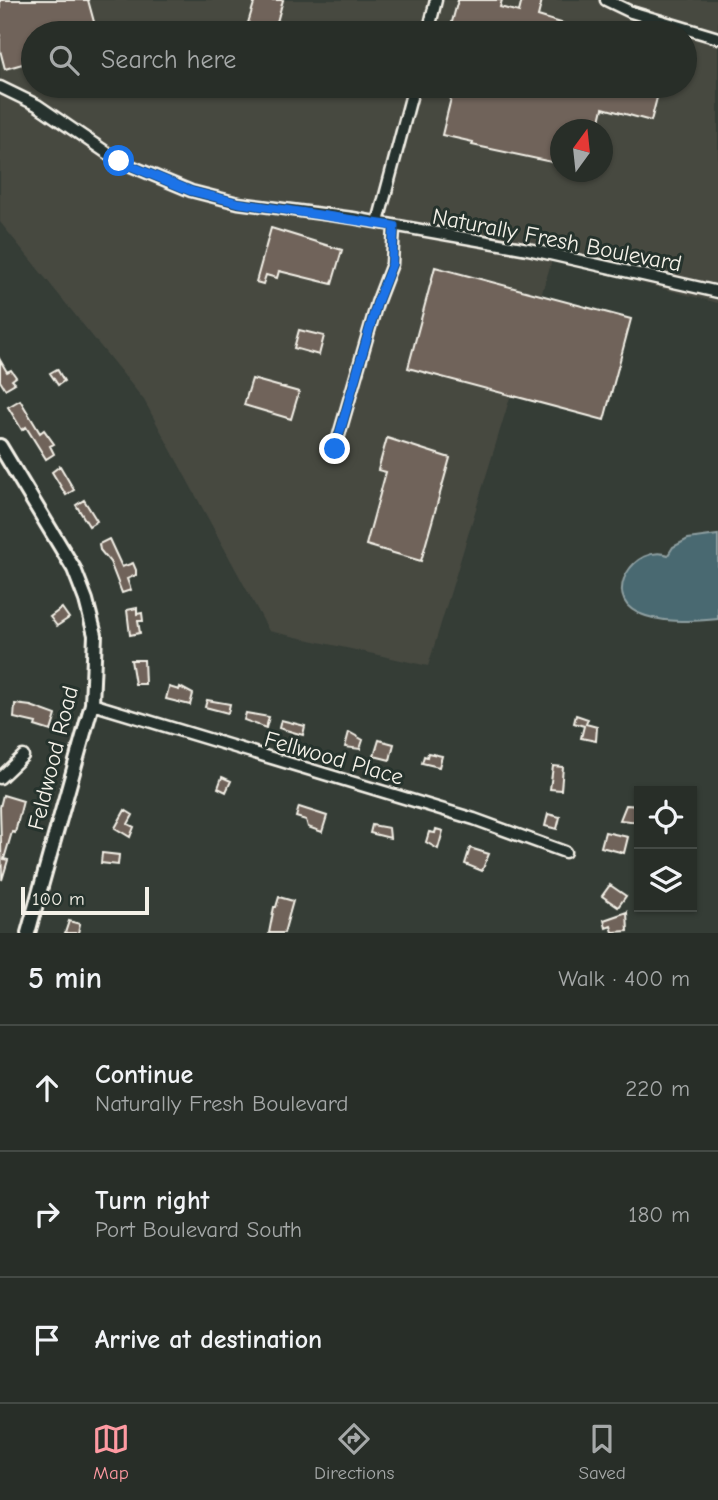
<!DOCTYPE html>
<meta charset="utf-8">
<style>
:root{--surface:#282e28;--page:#343a34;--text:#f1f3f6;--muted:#a5a8a8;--line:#444a45;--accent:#ff9aa2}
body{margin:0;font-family:"Comic Neue",sans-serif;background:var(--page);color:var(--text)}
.controls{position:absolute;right:21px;bottom:21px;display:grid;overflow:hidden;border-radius:0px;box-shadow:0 2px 5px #0004}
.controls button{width:63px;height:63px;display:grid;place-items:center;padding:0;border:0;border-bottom:2px solid var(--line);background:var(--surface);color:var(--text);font:35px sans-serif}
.compass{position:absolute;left:550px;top:119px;width:63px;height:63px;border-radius:50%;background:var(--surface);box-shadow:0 2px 5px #0004;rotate:15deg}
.scale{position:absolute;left:21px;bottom:18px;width:128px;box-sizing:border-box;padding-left:7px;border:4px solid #f4f1e8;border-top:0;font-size:19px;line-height:24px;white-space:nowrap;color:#f4f1e8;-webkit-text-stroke:5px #26332d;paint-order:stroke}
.stop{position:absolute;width:21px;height:21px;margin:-16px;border:5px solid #1a73e8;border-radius:50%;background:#fff}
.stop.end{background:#1a73e8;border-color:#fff;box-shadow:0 2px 7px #0008}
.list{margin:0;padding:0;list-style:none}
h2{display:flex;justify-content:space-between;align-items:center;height:91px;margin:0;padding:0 28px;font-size:30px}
h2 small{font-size:23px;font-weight:400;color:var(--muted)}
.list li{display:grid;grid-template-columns:46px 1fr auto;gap:21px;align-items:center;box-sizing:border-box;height:126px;padding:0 28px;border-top:2px solid var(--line)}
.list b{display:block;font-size:26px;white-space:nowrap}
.list p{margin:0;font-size:23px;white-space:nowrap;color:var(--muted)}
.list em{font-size:23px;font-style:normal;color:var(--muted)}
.icon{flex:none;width:38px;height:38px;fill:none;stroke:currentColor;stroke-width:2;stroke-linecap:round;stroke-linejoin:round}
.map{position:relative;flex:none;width:718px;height:933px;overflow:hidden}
.search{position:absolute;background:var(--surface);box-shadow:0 2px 5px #0004;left:21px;right:21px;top:21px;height:77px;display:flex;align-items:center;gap:18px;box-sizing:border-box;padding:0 24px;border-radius:38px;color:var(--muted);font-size:26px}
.sheet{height:469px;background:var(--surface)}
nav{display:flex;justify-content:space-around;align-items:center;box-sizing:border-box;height:98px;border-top:2px solid var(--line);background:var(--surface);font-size:19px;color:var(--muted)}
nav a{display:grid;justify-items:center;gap:4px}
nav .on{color:var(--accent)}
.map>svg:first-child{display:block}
.built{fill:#474941;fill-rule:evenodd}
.water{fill:#4a6971;stroke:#8e9fa1;stroke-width:2}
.building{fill:#70645a;stroke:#f4f1e8;stroke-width:2}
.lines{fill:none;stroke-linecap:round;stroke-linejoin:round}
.minor-casing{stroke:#f4f1e8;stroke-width:15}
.tertiary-casing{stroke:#f4f1e8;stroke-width:18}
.minor{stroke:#26332d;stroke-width:10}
.tertiary{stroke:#26332d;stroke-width:12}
.route{stroke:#1a73e8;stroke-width:9}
.labels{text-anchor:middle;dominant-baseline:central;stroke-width:6;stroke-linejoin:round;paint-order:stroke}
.street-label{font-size:23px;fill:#f4f1e8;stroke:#26332d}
</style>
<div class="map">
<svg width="718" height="933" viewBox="0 0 718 933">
<rect width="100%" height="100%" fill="#353d36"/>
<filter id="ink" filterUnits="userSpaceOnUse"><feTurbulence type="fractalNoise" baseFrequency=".0143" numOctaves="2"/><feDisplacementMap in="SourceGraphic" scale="14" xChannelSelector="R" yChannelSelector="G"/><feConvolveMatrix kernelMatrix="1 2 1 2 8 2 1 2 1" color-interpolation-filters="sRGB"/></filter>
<g filter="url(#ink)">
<path class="built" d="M0 0H718V303L552 260 428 666 269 631 144 400 0 222ZM33 33H685V86H33ZM560 130H602V172H560Z"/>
<path class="water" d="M718 535V619C691 621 663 624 638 613 601 596 635 543 668 555L673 547 688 539Z"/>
<path class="building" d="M0 0H88L97 33H33V61L5 69 0 50Z
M255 0H283L274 33H245Z
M458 0H502L500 7 519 12 522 0H542L538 16 594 33H449Z
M454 86H660L651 121 603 108 598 130H561V164L472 145 473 142 442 135Z
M271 228 342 250 332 284 279 271 277 278 266 275 263 284 256 282Z
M435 267 631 319 604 420 408 368Z
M299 330 324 336 319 355 294 348Z
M0 360 7 372 11 370 16 377 12 380 15 383 5 389 0 381Z
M57 369 64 381 58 385 50 373Z
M252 379 299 392 291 419 244 405Z
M20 400 40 433 44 430 54 444 50 446 54 454 46 459 26 427 22 430 8 407Z
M387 438 450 458 421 561 366 545 386 472 378 470Z
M60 466 74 490 66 495 52 472Z
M84 500 97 521 89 526 76 505Z
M109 539 122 567 133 563 136 570V575L127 579 131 590 122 593 110 562 100 550 99 544Z
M62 608 69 618 57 626 50 617Z
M137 608V614L142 613 143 621H138L140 633 130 635 127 610Z
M131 660H144L145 684H135Z
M169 687 179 690 180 687 193 694 190 705 166 699Z
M207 700 230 704 228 713 205 707Z
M15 704 31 706 56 715 51 731 35 726 36 723 14 718Z
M246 713 269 717 266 728 244 720Z
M576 715 588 719 586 724 597 727 596 741 581 738 584 726 574 723Z
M281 720 305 726 303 735 279 728Z
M349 732 363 740 360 749 345 747Z
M379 740 394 744 390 760 374 756Z
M428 753 442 756 439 767 422 763 424 756 427 757Z
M553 766 563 767 561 790 550 789Z
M222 777 231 781 226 792 218 788Z
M3 795 23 801 15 833 12 832 4 859 8 860 2 880 0 807Z
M626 805 639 806V822L620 820Z
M299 807 327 816 322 832 308 827 306 820 296 817Z
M125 810 133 815 128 824 134 827 130 837 115 828Z
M548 814 560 817 557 829 545 826Z
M372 825 389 828 390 838 370 833Z
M436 829 443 831 438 849 426 842 429 832 435 833Z
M605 832 628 837 624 853 601 847Z
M470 848 489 854 482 871 465 864Z
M102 853 119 855 118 865 101 863Z
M610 885 626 896 618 907 602 896Z
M279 897 293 901 284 933H269L274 907H276Z
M627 912 628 931 613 932 611 926 606 928 604 920Z
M69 921 80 924 78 933H65Z"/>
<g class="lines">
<defs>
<path id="minor" d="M606 0 631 12 718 38
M428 33 436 0
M0 87 37 105 119 161 191 191 238 203 353 218 528 249 718 292
M378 222 414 86
M335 449 377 303 392 264 394 226
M92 704 474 819 565 852
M0 778 23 756"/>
<path id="tertiary" d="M0 446 74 569 86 600 95 635 92 704 28 933"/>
</defs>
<use href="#minor" class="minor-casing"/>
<use href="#tertiary" class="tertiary-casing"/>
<use href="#minor" class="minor"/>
<use href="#tertiary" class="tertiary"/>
</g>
</g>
<g class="lines" filter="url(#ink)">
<path class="route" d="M119 161 191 191 239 203 394 226 392 264 377 303 335 449"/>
</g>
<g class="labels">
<g class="street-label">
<text transform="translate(557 240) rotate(11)">Naturally Fresh Boulevard</text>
<text transform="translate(53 758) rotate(-76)">Feldwood Road</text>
<text transform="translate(334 758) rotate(16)">Fellwood Place</text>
</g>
</g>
</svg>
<div class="controls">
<button><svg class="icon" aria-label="locate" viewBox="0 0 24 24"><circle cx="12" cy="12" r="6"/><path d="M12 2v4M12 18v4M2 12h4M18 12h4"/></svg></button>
<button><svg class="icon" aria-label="layers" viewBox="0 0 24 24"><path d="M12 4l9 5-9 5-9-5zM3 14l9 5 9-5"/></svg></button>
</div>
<svg class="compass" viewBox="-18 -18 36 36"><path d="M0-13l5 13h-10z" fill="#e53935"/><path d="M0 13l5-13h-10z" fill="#a5a8a8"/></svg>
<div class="scale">100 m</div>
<div class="stop" style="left:119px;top:161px"></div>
<div class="stop end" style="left:335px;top:449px"></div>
<div class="search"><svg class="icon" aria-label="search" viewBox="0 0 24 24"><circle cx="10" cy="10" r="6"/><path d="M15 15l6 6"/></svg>Search here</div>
</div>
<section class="sheet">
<h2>5 min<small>Walk · 400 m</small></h2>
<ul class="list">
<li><svg class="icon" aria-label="ahead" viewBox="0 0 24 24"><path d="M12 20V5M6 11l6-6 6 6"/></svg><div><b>Continue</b><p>Naturally Fresh Boulevard</p></div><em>220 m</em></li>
<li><svg class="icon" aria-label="right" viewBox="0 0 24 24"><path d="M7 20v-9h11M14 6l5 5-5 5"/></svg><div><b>Turn right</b><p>Port Boulevard South</p></div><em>180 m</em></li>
<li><svg class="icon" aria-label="arrive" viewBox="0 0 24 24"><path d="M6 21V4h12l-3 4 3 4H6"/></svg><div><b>Arrive at destination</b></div></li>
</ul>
</section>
<nav>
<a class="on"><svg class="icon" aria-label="map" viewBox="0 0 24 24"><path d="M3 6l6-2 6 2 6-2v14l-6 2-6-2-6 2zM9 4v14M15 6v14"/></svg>Map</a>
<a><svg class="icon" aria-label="directions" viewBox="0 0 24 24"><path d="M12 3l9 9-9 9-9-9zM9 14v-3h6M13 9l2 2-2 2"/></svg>Directions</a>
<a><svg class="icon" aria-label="saved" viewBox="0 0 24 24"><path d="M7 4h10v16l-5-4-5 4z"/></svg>Saved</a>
</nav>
